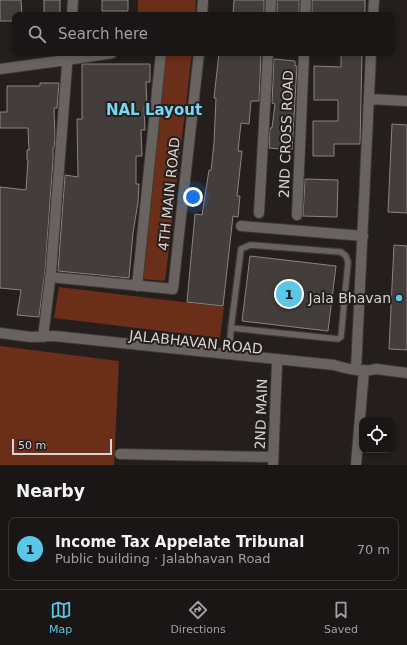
<!DOCTYPE html>
<meta charset="utf-8">
<style>
:root{--surface:#1b1616;--page:#282323;--text:#f1f3f6;--muted:#a09fa1;--line:#393535;--accent:#5bc7e7}
body{margin:0;font-family:"DejaVu Sans",sans-serif;background:var(--page);color:var(--text)}
.controls{position:absolute;right:12px;bottom:12px;display:grid;overflow:hidden;border-radius:8px;box-shadow:0 2px 6px #0003}
.controls button{width:36px;height:36px;display:grid;place-items:center;padding:0;border:0;border-bottom:1px solid var(--line);background:var(--surface);color:var(--text);font:20px sans-serif}
.scale{position:absolute;left:12px;bottom:10px;width:100px;box-sizing:border-box;padding-left:4px;border:2px solid #d8d4d3;border-top:0;font-size:11px;line-height:14px;white-space:nowrap;color:#d8d4d3;-webkit-text-stroke:3px #241e1d;paint-order:stroke}
.you{position:absolute;left:193px;top:197px;width:14px;height:14px;margin:-10px;border:3px solid #fff;border-radius:50%;background:#1a73e8;box-shadow:0 0 0 6px #1a73e833}
.badge{display:grid;place-items:center;width:26px;height:26px;border-radius:50%;background:var(--accent);color:#111;font-size:13px;font-weight:700}
.pin{position:absolute;translate:-50% -50%;border:2px solid #fff;box-shadow:0 1px 4px #0006}
.list{margin:0;padding:0;list-style:none}
h2{display:flex;justify-content:space-between;align-items:center;height:52px;margin:0;padding:0 16px;font-size:17px}
h2 small{font-size:13px;font-weight:400;color:var(--muted)}
.list li{display:grid;grid-template-columns:26px 1fr auto;gap:12px;align-items:center;box-sizing:border-box;height:64px;margin:0 8px 8px;padding:0 8px;border:1px solid var(--line);border-radius:8px}
.list b{display:block;font-size:15px;white-space:nowrap}
.list p{margin:0;font-size:13px;white-space:nowrap;color:var(--muted)}
.list em{font-size:13px;font-style:normal;color:var(--muted)}
.icon{flex:none;width:22px;height:22px;fill:none;stroke:currentColor;stroke-width:2;stroke-linecap:round;stroke-linejoin:round}
.map{position:relative;flex:none;width:407px;height:465px;overflow:hidden}
.search{position:absolute;background:var(--surface);box-shadow:0 2px 6px #0003;left:12px;right:12px;top:12px;height:44px;display:flex;align-items:center;gap:10px;box-sizing:border-box;padding:0 14px;border-radius:8px;color:var(--muted);font-size:15px}
.sheet{height:124px;background:var(--surface)}
nav{display:flex;justify-content:space-around;align-items:center;box-sizing:border-box;height:56px;border-top:1px solid var(--line);background:var(--surface);font-size:11px;color:var(--muted)}
nav a{display:grid;justify-items:center;gap:2px}
nav .on{color:var(--accent)}
.map>svg:first-child{display:block}
.green{fill:#6b2e18}
.building{fill:#433d3b;stroke:#8a8381}
.lines{fill:none;stroke-linecap:round;stroke-linejoin:round}
.lane-casing{stroke:#3e3938;stroke-width:8}
.street-casing{stroke:#3e3938;stroke-width:12}
.lane{stroke:#696360;stroke-width:5.5}
.street{stroke:#696360;stroke-width:10}
.poi-dot{fill:#5bc7e7;stroke:#241e1d;stroke-width:1.5}
.labels{text-anchor:middle;dominant-baseline:central;stroke-width:4;stroke-linejoin:round;paint-order:stroke}
.street-label{font-size:14px;fill:#d8d4d3;stroke:#241e1d}
.poi-label{font-size:14px;fill:#d8d4d3;stroke:#241e1d;text-anchor:end}
.neighbourhood-label{font-size:15px;font-weight:bold;fill:#77d8f5;stroke:#241e1d}
</style>
<div class="map">
<svg width="407" height="465" viewBox="0 0 407 465">
<rect width="100%" height="100%" fill="#241e1d"/>
<path class="green" d="M138 0H196L195 15H138Z
M166 53H192L165 281 143 279Z
M59 287 224 307 220 338 54 318Z
M0 346 119 361 114 465H0Z"/>
<path class="building" d="M0 0H21L22 15H15V21H0Z
M44 0H60V15H44Z
M102 0H128V11H102Z
M234 0H264V15H233Z
M277 0H299V15H277Z
M312 0H365V14L338 13V15H312Z
M219 53H261L259 101H251L249 124 241 123 238 151H242L237 196H240L238 217 233 216 223 306 187 302 195 214 202 215 209 170 211 171 214 143 216 98H214Z
M341 54 362 55 360 144H334V156H313V121H338V100H314V66L341 67Z
M274 59 295 61V66H297L292 150 269 148 270 128H272L275 104 272 103Z
M82 64H150V82H146L147 107H144L145 130H141L142 156H136V184H139L138 202 133 233 129 278 58 271 65 175 78 177 77 119H82Z
M40 83H59V84L57 108H54L55 139 54 148H53V160L45 271 39 317 17 315 21 290 0 288V187L26 190 28 160H27V150H29L28 128H0V112H7V86H40Z
M392 124 407 125V213L388 212Z
M305 179 338 180 337 217 303 216Z
M394 245 407 246V350L389 349Z
M250 256 336 266 328 331 242 321Z"/>
<g class="lines">
<defs>
<path id="lane" d="M229 355 231 328 241 249 250 245 341 252 346 256 348 262 341 337 338 339 231 328"/>
<path id="street" d="M72 15 73 0
M202 15 203 0
M270 15 271 0
M305 15 306 0
M373 15 374 0
M0 69 67 60 112 53
M369 99 407 101
M259 213 268 53
M297 215 304 53
M241 226 363 236
M50 277 173 289 199 53
M137 286 161 53
M0 333 31 337 54 336 334 365C347 369 363 373 376 369L407 373
M43 337 51 272 68 53
M356 370 371 53
M120 454 273 457
M273 465 277 364
M356 465 364 370"/>
</defs>
<use href="#lane" class="lane-casing"/>
<use href="#street" class="street-casing"/>
<use href="#lane" class="lane"/>
<use href="#street" class="street"/>
</g>
<circle class="poi-dot" cx="399" cy="298" r="4"/>
<g class="labels">
<g class="street-label">
<text transform="translate(286 134) rotate(-88)">2ND CROSS ROAD</text>
<text transform="translate(169 194) rotate(-84)">4TH MAIN ROAD</text>
<text transform="translate(196 342) rotate(6)">JALABHAVAN ROAD</text>
<text transform="translate(261 414) rotate(-88)">2ND MAIN</text>
</g>
<g class="poi-label">
<text x="391" y="298">Jala Bhavan</text>
</g>
<g class="neighbourhood-label">
<text x="154" y="110">NAL Layout</text>
</g>
</g>
</svg>
<div class="controls">
<button><svg class="icon" aria-label="locate" viewBox="0 0 24 24"><circle cx="12" cy="12" r="6"/><path d="M12 2v4M12 18v4M2 12h4M18 12h4"/></svg></button>
</div>
<div class="scale">50 m</div>
<div class="you"></div>
<div class="pin badge" style="left:289px;top:294px">1</div>
<div class="search"><svg class="icon" aria-label="search" viewBox="0 0 24 24"><circle cx="10" cy="10" r="6"/><path d="M15 15l6 6"/></svg>Search here</div>
</div>
<section class="sheet">
<h2>Nearby<small></small></h2>
<ul class="list">
<li><span class="badge">1</span><div><b>Income Tax Appelate Tribunal</b><p>Public building · Jalabhavan Road</p></div><em>70 m</em></li>
</ul>
</section>
<nav>
<a class="on"><svg class="icon" aria-label="map" viewBox="0 0 24 24"><path d="M3 6l6-2 6 2 6-2v14l-6 2-6-2-6 2zM9 4v14M15 6v14"/></svg>Map</a>
<a><svg class="icon" aria-label="directions" viewBox="0 0 24 24"><path d="M12 3l9 9-9 9-9-9zM9 14v-3h6M13 9l2 2-2 2"/></svg>Directions</a>
<a><svg class="icon" aria-label="saved" viewBox="0 0 24 24"><path d="M7 4h10v16l-5-4-5 4z"/></svg>Saved</a>
</nav>
